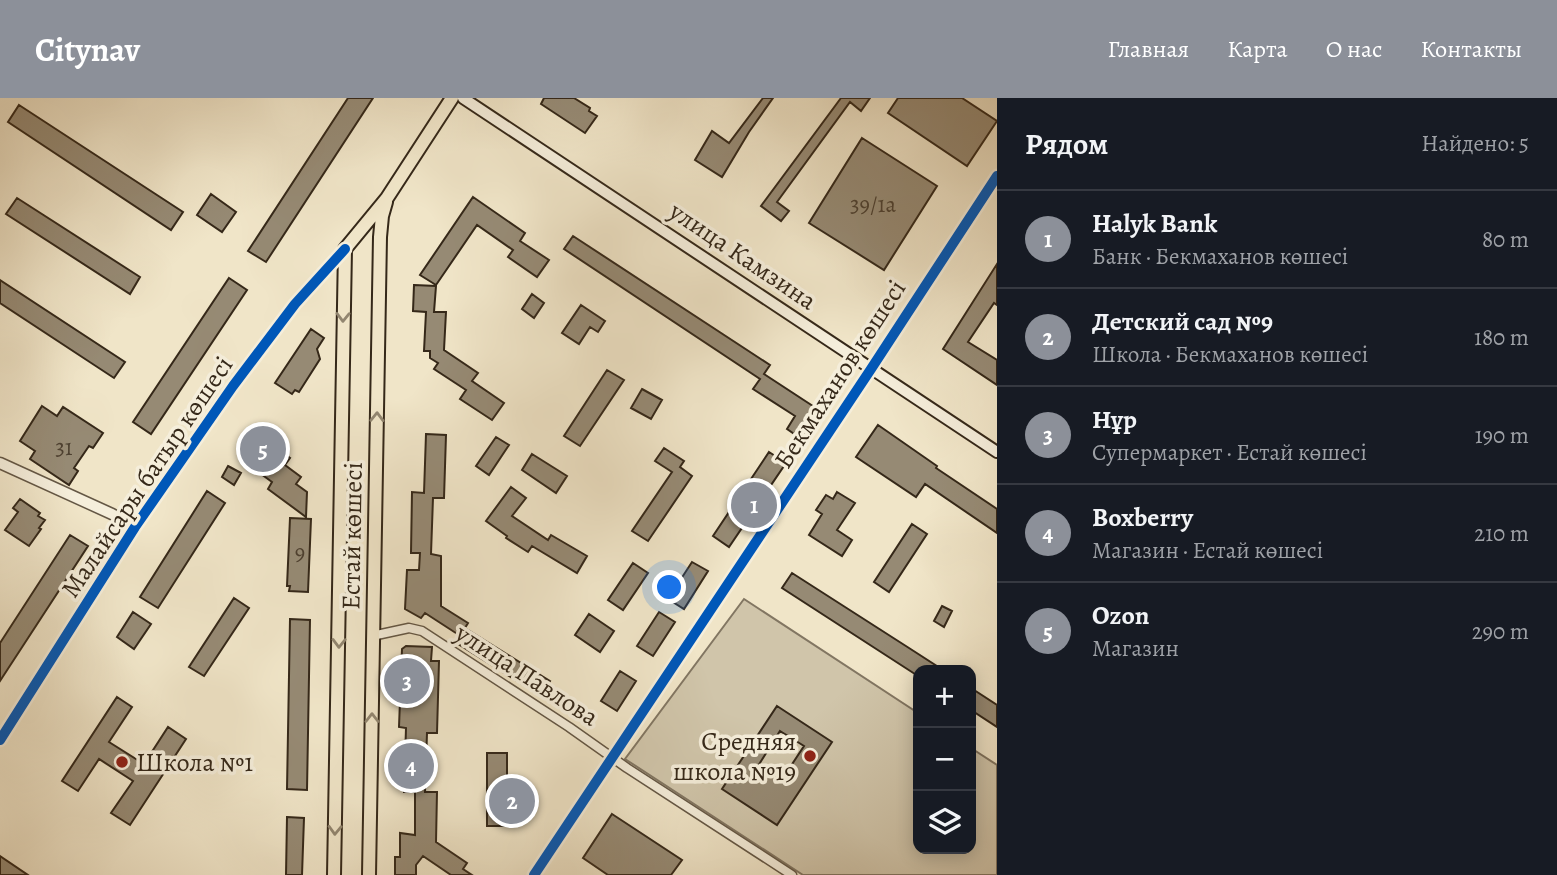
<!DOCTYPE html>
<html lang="ru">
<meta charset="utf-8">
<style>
:root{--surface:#171b24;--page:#20242c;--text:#f1f3f6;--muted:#9ea1a6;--line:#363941;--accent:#8c9099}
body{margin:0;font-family:Alegreya,serif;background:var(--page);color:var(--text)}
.controls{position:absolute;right:21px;bottom:21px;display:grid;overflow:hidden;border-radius:14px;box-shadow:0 4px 18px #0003}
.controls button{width:63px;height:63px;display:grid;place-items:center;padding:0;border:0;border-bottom:2px solid var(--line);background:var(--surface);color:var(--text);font:35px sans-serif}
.you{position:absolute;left:670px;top:490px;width:24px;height:24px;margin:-18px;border:5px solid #fff;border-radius:50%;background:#1a73e8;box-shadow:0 0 0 10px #1a73e833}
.badge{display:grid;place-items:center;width:46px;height:46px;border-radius:50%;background:var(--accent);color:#fff;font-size:23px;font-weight:700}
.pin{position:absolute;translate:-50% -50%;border:4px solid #fff;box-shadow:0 2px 7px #0006}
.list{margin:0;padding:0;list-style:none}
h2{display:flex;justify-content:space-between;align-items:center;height:91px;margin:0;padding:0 28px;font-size:30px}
h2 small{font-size:23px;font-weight:400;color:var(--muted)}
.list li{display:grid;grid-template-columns:46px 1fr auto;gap:21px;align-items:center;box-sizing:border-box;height:98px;padding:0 28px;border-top:2px solid var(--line)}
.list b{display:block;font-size:26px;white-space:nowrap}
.list p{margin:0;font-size:23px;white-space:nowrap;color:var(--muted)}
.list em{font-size:23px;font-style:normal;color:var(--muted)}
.icon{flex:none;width:38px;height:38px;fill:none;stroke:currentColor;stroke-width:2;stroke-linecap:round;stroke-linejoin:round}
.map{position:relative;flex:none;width:997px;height:777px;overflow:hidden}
header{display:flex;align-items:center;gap:42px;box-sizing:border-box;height:98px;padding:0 35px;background:var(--accent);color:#fff}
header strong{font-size:33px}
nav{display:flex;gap:38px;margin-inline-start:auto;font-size:24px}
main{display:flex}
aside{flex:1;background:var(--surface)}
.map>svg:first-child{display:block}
.green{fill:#d0c5aa;stroke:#827662;stroke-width:2}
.building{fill:#968a74;stroke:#352819;stroke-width:2;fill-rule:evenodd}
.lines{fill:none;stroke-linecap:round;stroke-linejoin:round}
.minor-casing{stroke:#645745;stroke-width:11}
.tertiary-casing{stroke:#645745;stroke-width:13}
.secondary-casing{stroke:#352819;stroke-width:14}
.primary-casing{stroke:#352819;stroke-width:16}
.minor{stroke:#f5eedb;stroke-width:8}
.tertiary{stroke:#f5eedb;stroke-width:10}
.secondary{stroke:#f5eedb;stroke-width:10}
.primary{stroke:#f0e5c8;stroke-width:12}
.cycleway-casing{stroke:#f5eedb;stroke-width:15}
.cycleway{stroke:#0057b8;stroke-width:10}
.oneway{stroke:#928670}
.poi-dot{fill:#8f2418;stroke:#f5eedb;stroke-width:2.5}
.labels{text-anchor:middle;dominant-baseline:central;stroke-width:7;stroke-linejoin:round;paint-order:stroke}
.number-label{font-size:23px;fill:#4d4030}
.street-label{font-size:26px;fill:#352819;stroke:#f5eedb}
.poi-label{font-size:26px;fill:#352819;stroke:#f5eedb;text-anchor:end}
</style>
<header>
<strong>Citynav</strong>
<nav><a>Главная</a><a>Карта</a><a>О нас</a><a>Контакты</a></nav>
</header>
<main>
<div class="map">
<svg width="997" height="777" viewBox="0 0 997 777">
<rect width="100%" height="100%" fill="#f0e5c8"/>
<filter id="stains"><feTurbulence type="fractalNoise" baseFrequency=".00286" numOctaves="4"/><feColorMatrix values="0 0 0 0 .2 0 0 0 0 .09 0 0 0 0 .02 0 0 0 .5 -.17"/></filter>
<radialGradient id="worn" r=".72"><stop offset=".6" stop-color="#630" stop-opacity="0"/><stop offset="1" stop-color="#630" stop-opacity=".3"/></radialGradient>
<path class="green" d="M744 501 918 615V751H971V650L997 667V777H803L625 661Z"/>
<path class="building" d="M348 0H373L266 164 248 153Z
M544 0H574L590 10 589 13 597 18 585 35 541 6Z
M763 0H773L749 34 722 79 695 62 712 33 729 45Z
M841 0H870L861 13 850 4 777 104 789 113 781 123 761 108Z
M898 0H962L997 23 967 68 888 15Z
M19 7 183 114 171 132 8 24Z
M862 40 937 88 884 172 809 125Z
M211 96 236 114 222 134 197 117Z
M473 99 525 135 520 143 549 162 537 179 508 159 513 152 477 127 436 187 420 177Z
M17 100 140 179 130 196 6 116Z
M573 138 770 267 764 276 822 314 803 342 787 331 795 318 753 291 760 281 564 151Z
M997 166V207L994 205 968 244 997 262V287L943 251Z
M229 180 247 192 151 336 133 324Z
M0 182 125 264 114 280 0 205Z
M414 187 436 188 434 214H446L444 252 478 275 472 283 504 305 492 322 460 301 466 292 434 271 438 265 430 260V253H424L426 214 413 213Z
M532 196 544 205 534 220 522 211Z
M581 207 605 223 598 234 590 229 579 246 562 235Z
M311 231 324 240 317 251 320 261 299 294 295 292 292 296 275 285Z
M607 272 624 282 580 348 564 338Z
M642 291 662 302 651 321 631 310Z
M42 308 57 318 63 309 103 335 93 350 89 348 74 370 78 373 69 387 30 361 35 353 20 343Z
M878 327 937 368 936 370 997 411V435L925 386 916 399 856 359Z
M262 332 278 345 275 349 290 360 285 367 301 379 296 386 307 394 306 419 268 391 272 384 257 373 261 367 246 356 248 354 244 351 255 335 258 338Z
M426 336 446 337 444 400H433L431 456 441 458V508L468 525 465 530 550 583 541 598 458 546 462 539 425 515 421 520 405 511 407 472H419L420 455H411L412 394 424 395Z
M496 339 509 347 489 377 476 368Z
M664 350 684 363 680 369 692 378 648 443 632 433 672 374 655 363Z
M769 354 786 365 729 449 713 438Z
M532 356 567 378 556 395 522 372Z
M228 368 241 375 234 387 222 379Z
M511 389 526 400 512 418 548 442 551 437 587 458 577 475 532 448 528 454 506 440 507 438 486 423Z
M207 393 225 405 158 510 140 499Z
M837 394 855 405 837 432 852 442 842 458 809 437 822 416 816 412 826 397 833 401Z
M20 401 40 415 38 418 45 422 39 430 41 431 29 448 5 432 18 414 13 410Z
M290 420 311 421 308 494 289 493 290 488H287Z
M912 426 927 436 889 494 874 484Z
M70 437 88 448 0 583V545Z
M692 464 708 473 684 511 668 501Z
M633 465 648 475 623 512 608 502Z
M792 475 909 550 943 572H918V578L782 490Z
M234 500 249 510 204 578 189 569Z
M942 508 952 513 944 529 934 523Z
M133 514 151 526 134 551 117 539Z
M659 514 675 524 653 558 637 548Z
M589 516 614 533 600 554 575 537Z
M290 521 310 522 307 692 287 691Z
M406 548 432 549 431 563H439L437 635H427L425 694H437L436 744 467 765 463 771 472 777H451L423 758 416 767V777H395V759H400V735L415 737V694H404L406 630 399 629 402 551Z
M620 573 636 583 617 613 601 603Z
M971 590 997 607V629L971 612Z
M117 599 132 609 109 644 144 666 168 629 186 641 130 727 111 715 133 683 99 661 78 693 62 683Z
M777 608 832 644 777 727 722 691ZM780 633 804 648 781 683 758 668Z
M487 655H507V728H487Z
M612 716 682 762 671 777H608L583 760Z
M287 719 304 720 302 777H286Z
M0 758 28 777H0Z"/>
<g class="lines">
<defs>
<path id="minor" d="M372 538 409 530 422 533 569 629 627 670 792 777"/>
<path id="tertiary" d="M0 365 112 416 135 429
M0 642 135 429 183 360 233 288 295 206 345 151
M534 777 871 271 997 78"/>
<path id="secondary" d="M463 0 997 354"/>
<path id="primary" d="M334 777 345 151 387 100 452 0
M369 777 380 139 382 118 386 104"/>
</defs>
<use href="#minor" class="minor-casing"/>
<use href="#tertiary" class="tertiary-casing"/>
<use href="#secondary" class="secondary-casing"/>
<use href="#primary" class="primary-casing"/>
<use href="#minor" class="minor"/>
<use href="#tertiary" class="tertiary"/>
<use href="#secondary" class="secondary"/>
<use href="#primary" class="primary"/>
<defs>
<path id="cycleway" d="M0 642 135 429 183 360 233 288 295 206 345 151
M534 777 871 271 997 78"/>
</defs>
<use href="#cycleway" class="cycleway-casing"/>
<use href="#cycleway" class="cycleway"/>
</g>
<defs><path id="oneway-chevron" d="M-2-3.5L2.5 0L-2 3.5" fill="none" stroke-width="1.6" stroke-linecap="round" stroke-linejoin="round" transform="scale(1.75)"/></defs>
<g class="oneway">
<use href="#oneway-chevron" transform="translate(343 219) rotate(91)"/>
<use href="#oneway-chevron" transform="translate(377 319) rotate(-89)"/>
<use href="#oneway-chevron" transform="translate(339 545) rotate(91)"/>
<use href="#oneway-chevron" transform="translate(372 620) rotate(-90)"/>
<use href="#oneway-chevron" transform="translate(335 732) rotate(92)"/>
</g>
<g class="poi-dot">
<circle cx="810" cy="658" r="7"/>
<circle cx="122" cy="664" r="7"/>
</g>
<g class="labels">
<g class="number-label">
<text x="873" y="106">39/1а</text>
<text x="64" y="349">31</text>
<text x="300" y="454">9</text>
</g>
<g class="street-label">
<text transform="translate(743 158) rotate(34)">улица Камзина</text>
<text transform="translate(840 276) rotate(-57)">Бекмаханов көшесі</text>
<text transform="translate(147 379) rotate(-56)">Малайсары батыр көшесі</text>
<text transform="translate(352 438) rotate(-89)">Естай көшесі</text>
<text transform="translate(527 577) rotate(33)">улица Павлова</text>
</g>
<g class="poi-label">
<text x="796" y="643">Средняя<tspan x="796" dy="30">школа №19</tspan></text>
<text x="136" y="664" text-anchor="start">Школа №1</text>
</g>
</g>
<rect width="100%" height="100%" filter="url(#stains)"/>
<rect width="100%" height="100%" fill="url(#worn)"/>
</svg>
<div class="controls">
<button>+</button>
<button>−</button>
<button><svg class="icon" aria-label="layers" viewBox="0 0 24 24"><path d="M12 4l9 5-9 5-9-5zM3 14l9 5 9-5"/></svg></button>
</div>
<div class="you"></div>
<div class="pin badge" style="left:754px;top:407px">1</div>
<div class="pin badge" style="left:512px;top:703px">2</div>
<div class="pin badge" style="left:407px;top:583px">3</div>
<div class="pin badge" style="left:411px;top:668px">4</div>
<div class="pin badge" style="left:263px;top:351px">5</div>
</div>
<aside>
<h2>Рядом<small>Найдено: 5</small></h2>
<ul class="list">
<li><span class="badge">1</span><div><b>Halyk Bank</b><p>Банк · Бекмаханов көшесі</p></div><em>80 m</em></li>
<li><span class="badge">2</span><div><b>Детский сад №9</b><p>Школа · Бекмаханов көшесі</p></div><em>180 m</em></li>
<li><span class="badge">3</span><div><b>Нұр</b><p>Супермаркет · Естай көшесі</p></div><em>190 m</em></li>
<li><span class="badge">4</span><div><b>Boxberry</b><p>Магазин · Естай көшесі</p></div><em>210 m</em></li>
<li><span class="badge">5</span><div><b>Ozon</b><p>Магазин</p></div><em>290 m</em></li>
</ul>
</aside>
</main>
